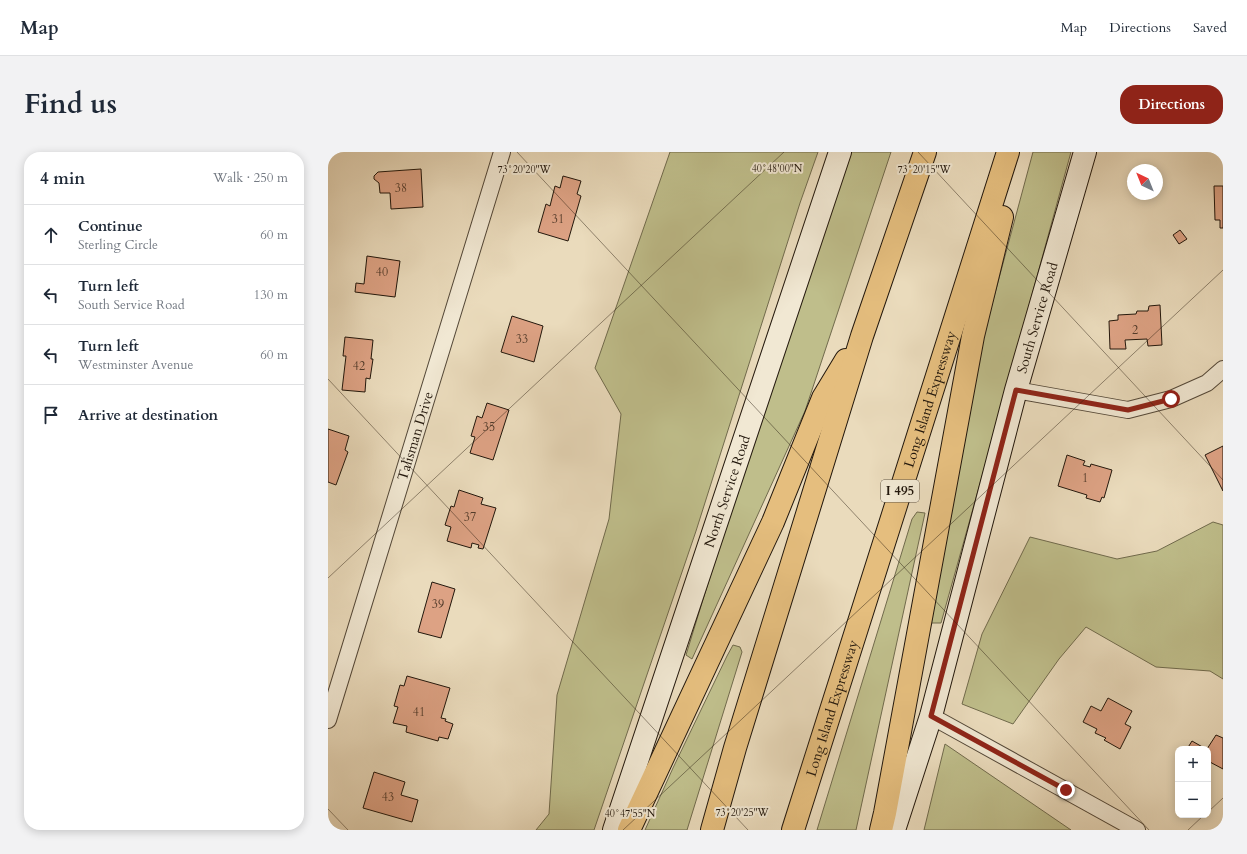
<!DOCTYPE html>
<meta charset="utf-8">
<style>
:root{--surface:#fff;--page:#f2f2f3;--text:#1f2937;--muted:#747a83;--line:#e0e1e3;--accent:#8f2418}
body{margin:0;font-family:Cardo,serif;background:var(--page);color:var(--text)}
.controls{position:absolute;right:12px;bottom:12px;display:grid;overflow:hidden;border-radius:8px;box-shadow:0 2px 10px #0003}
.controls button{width:36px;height:36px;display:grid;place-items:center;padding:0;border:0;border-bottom:1px solid var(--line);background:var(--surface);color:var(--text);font:20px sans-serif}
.compass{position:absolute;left:799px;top:12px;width:36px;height:36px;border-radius:50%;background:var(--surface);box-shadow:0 2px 10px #0003;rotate:317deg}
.stop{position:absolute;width:12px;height:12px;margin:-9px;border:3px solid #8f2418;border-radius:50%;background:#fff}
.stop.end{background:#8f2418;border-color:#fff;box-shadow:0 1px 4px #0008}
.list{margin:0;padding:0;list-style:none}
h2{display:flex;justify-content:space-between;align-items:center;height:52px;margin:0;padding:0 16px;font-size:17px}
h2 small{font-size:13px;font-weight:400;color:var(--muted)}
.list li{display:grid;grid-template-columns:26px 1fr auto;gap:12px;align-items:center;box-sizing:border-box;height:60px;padding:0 16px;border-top:1px solid var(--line)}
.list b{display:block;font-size:15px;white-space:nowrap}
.list p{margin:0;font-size:13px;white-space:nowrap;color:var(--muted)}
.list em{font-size:13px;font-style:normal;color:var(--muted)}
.icon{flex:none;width:22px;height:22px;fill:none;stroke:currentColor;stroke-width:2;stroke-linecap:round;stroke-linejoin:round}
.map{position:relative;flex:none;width:895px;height:678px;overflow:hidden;border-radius:16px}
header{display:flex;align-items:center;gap:24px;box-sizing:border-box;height:56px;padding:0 20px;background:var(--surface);border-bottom:1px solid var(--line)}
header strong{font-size:19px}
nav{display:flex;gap:22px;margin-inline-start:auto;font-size:14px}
.intro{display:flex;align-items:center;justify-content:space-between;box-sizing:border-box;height:96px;padding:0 24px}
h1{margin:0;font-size:28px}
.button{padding:10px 18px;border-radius:16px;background:var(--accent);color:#fff;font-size:14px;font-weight:700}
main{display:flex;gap:24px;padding:0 24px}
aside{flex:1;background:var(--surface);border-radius:16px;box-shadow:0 2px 10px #0003}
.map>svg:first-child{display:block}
.green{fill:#bfbe8b;stroke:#706a4c}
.building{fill:#dda284;stroke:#22170c}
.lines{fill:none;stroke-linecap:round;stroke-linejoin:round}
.street-casing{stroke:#544838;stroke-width:18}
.secondary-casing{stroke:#22170c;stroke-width:24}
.highway-casing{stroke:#22170c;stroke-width:24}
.street{stroke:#f1e8d3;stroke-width:16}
.secondary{stroke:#f1e8d3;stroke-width:22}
.highway{stroke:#e5be7e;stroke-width:22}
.route{stroke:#8f2418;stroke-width:5}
.ticks{fill:none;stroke:#22170c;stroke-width:1;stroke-opacity:0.45}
.labels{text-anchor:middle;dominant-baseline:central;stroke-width:4;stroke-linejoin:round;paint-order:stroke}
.number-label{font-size:12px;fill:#513a2a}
.shield{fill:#f1e8d3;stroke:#605648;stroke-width:1}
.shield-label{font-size:13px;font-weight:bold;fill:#22170c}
.street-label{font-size:14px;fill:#22170c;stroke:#f1e8d3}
.ticks-label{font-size:10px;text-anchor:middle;fill:#22170c;stroke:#f1e8d3;stroke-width:4;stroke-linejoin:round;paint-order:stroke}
</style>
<header>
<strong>Map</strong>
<nav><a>Map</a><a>Directions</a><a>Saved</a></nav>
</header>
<div class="intro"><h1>Find us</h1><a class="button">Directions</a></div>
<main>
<aside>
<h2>4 min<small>Walk · 250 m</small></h2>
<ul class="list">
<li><svg class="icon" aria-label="ahead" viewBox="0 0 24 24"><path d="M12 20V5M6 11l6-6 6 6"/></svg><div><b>Continue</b><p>Sterling Circle</p></div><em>60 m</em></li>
<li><svg class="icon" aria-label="left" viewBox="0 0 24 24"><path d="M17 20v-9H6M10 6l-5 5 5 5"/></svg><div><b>Turn left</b><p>South Service Road</p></div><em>130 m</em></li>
<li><svg class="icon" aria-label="left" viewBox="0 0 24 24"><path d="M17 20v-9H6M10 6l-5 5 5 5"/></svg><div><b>Turn left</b><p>Westminster Avenue</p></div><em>60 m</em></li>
<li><svg class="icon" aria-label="arrive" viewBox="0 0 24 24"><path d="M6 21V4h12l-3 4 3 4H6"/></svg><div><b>Arrive at destination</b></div></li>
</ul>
</aside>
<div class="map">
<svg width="895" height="678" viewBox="0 0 895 678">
<rect width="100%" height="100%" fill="#eadbbc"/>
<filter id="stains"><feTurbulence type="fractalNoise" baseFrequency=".005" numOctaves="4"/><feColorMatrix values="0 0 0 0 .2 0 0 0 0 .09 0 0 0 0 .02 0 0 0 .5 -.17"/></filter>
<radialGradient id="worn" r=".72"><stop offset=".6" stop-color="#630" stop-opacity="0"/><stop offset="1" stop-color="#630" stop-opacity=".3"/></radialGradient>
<path class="green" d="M342 0H490L472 51 368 379 266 678H208L221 662 229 543 281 367 293 262 267 216Z
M519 0H563L477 259 364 507 358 503 396 379Z
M705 0H743L672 260 613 471H603L656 182Z
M589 360 597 361 528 678H489L584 367Z
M885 370 895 373V527L882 519 828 515 758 475 731 507 685 572 634 552 654 482 702 385 789 407 829 399Z
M405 493 412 495 414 500 359 678H317L345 616 399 504Z
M617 592 743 678H596Z"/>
<path class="building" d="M93 17 95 55 63 57 62 41H52L51 31 46 27V24L50 20Z
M235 24 253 29 249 42 253 44 240 89 210 80 218 52 222 54 227 34 232 36Z
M886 34H895V76H892V68H887Z
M852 78 859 87 851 92 845 83Z
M39 104 72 109 67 145 27 140 28 131 36 132Z
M832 153 834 193 820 194 819 187 797 188 798 197H782L781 169 790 168V163L808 162 809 159H820L821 154Z
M184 164 215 174 206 210 173 200Z
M17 185 45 188 43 207H45L42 227 38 226 37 240 14 238 18 204H15Z
M159 251 181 258 165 308 142 301 147 285 143 284 149 264 154 266Z
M0 277 21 284 17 298 20 300 8 333 0 330Z
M895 294V339L877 303Z
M739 303 757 309 755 313 762 315 763 312 784 318 776 346 774 345 772 350 758 346 759 343 730 334Z
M131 338 155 346 153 352 168 356 155 397 150 396 151 393 144 391 143 396 119 389 123 375 117 373 123 354 126 355Z
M104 430 127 437 113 486 90 480Z
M79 524 122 536 113 566 118 567 117 569 125 572 120 587 111 585 110 589 78 580 79 574 65 571 70 555 66 554 72 533 76 534Z
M780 546 804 559 797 572 803 575 792 597 776 588 778 586 767 581 769 577 755 570 763 554 773 559Z
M888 583 895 586V617L880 609 879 597Z
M864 589 878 597H859Z
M46 620 77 630 73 643 90 648 84 670 35 656Z"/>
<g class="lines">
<defs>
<g id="street">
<path d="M688 238 800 258 843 247 879 231 895 217"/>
<path d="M603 564 809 678"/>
<path id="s1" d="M0 568 174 0"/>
</g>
<g id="secondary">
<path id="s2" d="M286 678 512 0"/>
<path id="s3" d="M566 678 603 564 688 238 757 0"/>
</g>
<g id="highway">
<path d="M301 678 445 370 495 246 518 208"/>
<path d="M384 678 407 596 534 184 597 0"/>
<path id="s4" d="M465 678 680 0"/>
<path d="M553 678 557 661 645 184 674 65"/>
</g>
</defs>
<use href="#street" class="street-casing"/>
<use href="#secondary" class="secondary-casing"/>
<use href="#highway" class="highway-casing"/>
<use href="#street" class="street"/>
<use href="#secondary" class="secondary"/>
<use href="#highway" class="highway"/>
</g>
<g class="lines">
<path class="route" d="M738 638 603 564 688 238 800 258 843 247"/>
</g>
<path class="ticks" d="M189 0 821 678M590 0 895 328M0 227 420 678M0 426 456 0M0 657 20 678M880 660 895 646M295 678 895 118M860 678 876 663"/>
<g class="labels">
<g class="number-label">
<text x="73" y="36">38</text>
<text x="230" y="67">31</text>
<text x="54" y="120">40</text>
<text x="807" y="178">2</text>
<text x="194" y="187">33</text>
<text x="31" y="214">42</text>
<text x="161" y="275">35</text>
<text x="757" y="326">1</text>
<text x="142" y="365">37</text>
<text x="110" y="452">39</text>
<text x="91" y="560">41</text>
<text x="60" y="645">43</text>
</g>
<rect class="shield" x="553" y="328" width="38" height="22" rx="3"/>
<g class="shield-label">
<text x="572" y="339">I 495</text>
</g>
<g class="street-label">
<text stroke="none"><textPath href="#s3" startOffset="532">South Service Road</textPath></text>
<text stroke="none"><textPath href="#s4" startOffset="452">Long Island Expressway</textPath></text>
<text stroke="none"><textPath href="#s1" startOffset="297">Talisman Drive</textPath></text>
<text stroke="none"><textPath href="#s2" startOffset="357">North Service Road</textPath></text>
<text stroke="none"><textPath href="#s4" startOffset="128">Long Island Expressway</textPath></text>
</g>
</g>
<g class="ticks-label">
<text x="449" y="20">40°48'00"N</text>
<text x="196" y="21">73°20'20"W</text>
<text x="596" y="21">73°20'15"W</text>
<text x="414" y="664">73°20'25"W</text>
<text x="302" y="665">40°47'55"N</text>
</g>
<rect width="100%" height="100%" filter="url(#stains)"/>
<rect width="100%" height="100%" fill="url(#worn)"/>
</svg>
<div class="controls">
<button>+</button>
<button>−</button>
</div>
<svg class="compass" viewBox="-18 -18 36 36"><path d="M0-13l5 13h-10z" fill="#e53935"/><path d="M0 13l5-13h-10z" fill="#747a83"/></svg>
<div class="stop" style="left:843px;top:247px"></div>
<div class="stop end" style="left:738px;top:638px"></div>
</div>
</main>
